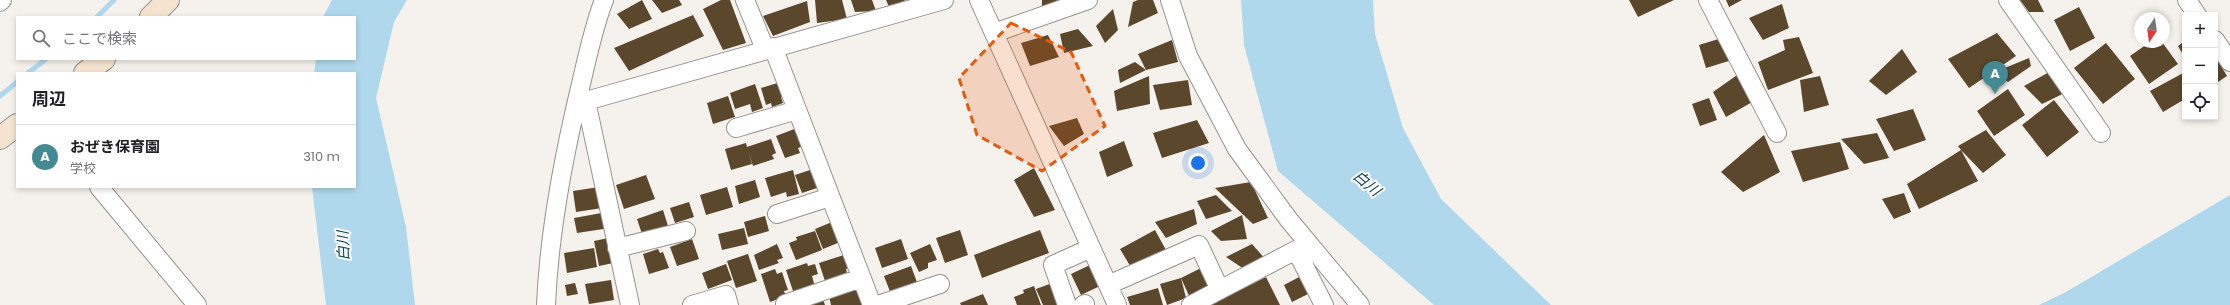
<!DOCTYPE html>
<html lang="ja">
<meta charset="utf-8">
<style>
:root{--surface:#fff;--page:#f6f6f6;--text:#202124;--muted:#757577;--line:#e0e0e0;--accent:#448a94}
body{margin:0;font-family:Poppins,"Noto Sans JP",sans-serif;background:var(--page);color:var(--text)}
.controls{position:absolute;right:12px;top:12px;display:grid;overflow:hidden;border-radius:0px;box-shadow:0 2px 6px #0003}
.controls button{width:36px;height:36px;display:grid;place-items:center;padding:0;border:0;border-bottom:1px solid var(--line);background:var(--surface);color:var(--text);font:20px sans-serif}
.compass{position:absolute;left:2134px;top:12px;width:36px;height:36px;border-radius:50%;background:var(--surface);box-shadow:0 2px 6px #0003;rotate:193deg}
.you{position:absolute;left:1198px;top:163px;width:14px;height:14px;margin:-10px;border:3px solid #fff;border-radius:50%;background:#1a73e8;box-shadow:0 0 0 6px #1a73e833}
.badge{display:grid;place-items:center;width:26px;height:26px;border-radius:50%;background:var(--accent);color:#fff;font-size:13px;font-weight:700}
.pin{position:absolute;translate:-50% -33px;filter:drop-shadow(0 1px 2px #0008)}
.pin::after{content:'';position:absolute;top:21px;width:14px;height:12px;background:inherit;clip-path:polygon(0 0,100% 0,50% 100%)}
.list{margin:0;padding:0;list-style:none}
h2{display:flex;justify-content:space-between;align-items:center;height:52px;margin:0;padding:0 16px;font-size:17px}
h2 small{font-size:13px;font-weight:400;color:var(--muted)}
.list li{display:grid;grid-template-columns:26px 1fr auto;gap:12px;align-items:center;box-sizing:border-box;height:64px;padding:0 16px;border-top:1px solid var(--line)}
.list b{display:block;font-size:15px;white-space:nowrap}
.list p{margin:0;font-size:13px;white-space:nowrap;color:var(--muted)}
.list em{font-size:13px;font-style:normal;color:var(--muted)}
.icon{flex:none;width:22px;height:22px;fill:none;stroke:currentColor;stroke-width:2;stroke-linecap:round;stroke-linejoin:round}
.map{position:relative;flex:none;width:2230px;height:305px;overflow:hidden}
.search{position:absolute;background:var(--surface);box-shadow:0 2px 6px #0003;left:16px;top:16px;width:340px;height:44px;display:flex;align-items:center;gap:10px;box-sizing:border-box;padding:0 14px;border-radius:0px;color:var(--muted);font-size:15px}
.panel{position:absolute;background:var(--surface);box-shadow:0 2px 6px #0003;left:16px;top:72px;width:340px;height:116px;border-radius:0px}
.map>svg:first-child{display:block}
.water{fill:#b0d8ec}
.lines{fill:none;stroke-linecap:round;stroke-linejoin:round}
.stream{stroke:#b0d8ec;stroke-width:5}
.building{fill:#5b472b}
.street-casing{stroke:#96928e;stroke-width:20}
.secondary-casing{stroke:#96928e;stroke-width:24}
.street{stroke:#fff;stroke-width:18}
.secondary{stroke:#f4e4cf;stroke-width:22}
.marked{fill:#e8590c;fill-opacity:0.2;stroke:#e8590c;stroke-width:3;stroke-dasharray:8 5;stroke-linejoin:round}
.labels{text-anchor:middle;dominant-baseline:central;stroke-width:4;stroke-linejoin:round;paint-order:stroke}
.water-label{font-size:15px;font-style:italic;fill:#14475d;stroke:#fff}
</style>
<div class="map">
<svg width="2230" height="305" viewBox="0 0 2230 305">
<rect width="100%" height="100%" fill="#f5f1ec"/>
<path class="water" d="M332 0H407L394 22 376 98 406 227 415 305H326L312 187H355V73H314L316 59H355V17H323Z
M1241 0H1373L1375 34 1403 128 1441 199 1551 305H1434L1278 171 1244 45Z
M2230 195V305H2039L2066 292Z"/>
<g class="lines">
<path class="stream" d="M97 17 114 0
M28 73 46 59
M0 96 17 82"/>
</g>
<path class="building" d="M642 0 652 19 629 29 617 14Z
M652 0H679L682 5 662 13Z
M721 0H730L746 43 723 50 703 9Z
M815 0H842L847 19 817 23Z
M851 0H872L876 11 855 12Z
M886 0H906L889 7Z
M1042 0H1063L1042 7Z
M1138 0H1153L1158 13 1128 27 1133 2Z
M1629 0H1674L1638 17Z
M1726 0H1742L1729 7Z
M2020 0H2038L2044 12H2029Z
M807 1 810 22 773 36 763 16Z
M1782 4 1789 28 1763 40 1749 18Z
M2079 7 2095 38 2070 51 2054 20Z
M1113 9 1118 30 1105 43 1096 26Z
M693 15 704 36 629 71 614 48Z
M1078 29 1093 46 1064 53 1060 34Z
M1997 33 2016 56 1969 88 1948 59Z
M1048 35 1059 57 1030 66 1021 43Z
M1725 37 1732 60 1706 68 1699 45Z
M1799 37 1813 73 1768 90 1758 62 1785 50 1783 40Z
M1172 40 1178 62 1146 70 1138 54Z
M2185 41V58L2178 46Z
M2150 42H2162L2178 64 2149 84 2130 56Z
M2106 43 2135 79 2103 104 2074 68Z
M1902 49 1917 72 1886 95 1869 81Z
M2215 56 2227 76 2215 84Z
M2029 58 2031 66 2008 82 1995 72Z
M1135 62 1146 70 1120 83 1118 70Z
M2062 65 2079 86 2042 104 2024 86Z
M2185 72V99L2163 112 2150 91Z
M1740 73 1754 101 1726 117 1713 92Z
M1149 76 1150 104 1117 111 1114 91Z
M1820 76 1829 105 1804 112 1800 80Z
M1188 80 1192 105 1160 110 1153 85Z
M784 81 789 95 781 97 783 103 772 107 771 103 766 105 761 88Z
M755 84 763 108 752 112 750 104 735 109 730 93Z
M2008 89 2025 115 1994 136 1977 111Z
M728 96 735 117 713 124 707 103Z
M1709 98 1717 120 1700 126 1692 104Z
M2054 100 2079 132 2047 157 2022 125Z
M1913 109 1926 140 1894 151 1876 119Z
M1077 118 1084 134 1064 146 1049 126Z
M1197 120 1209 143 1162 158 1153 133Z
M797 128 804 146 798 148 800 153 785 158 776 136Z
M1986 130 2006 155 1983 173 1961 150 1978 181 1919 209 1907 184 1961 150 1958 146Z
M1877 133 1889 158 1864 164 1841 139Z
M1764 135 1780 172 1743 192 1721 172Z
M771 139 776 153 772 155 774 159 753 166 749 153 752 164 731 170 725 149 746 143 747 147Z
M1124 141 1133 166 1107 177 1099 152Z
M1840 142 1849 169 1803 182 1791 151Z
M816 168 823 186 802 193 795 175Z
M1034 168 1055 210 1034 217 1014 180Z
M793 170 799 194 787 197 786 192 771 197 765 178Z
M646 175 655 199 624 209 616 185Z
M755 180 760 197 739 204 735 186Z
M1251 182 1268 218 1253 224 1215 188Z
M599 187 602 208 576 212 573 191Z
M727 187 733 207 706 215 700 195Z
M1904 193 1911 212 1894 219 1882 199Z
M1216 195 1232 211 1206 219 1197 201Z
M689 202 694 217 675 223 670 208Z
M1194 209 1197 224 1166 238 1155 222Z
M663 210 668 226 642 234 637 219Z
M607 212 610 228 577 233 574 218Z
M1242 215 1247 239 1221 241 1211 231Z
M765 216 769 231 748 237 744 222Z
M837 220 845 240 823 249 815 229Z
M744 228 748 244 722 250 718 234Z
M960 230 968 255 945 263 936 238Z
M1040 230 1049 253 982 278 974 255Z
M1155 230 1166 250 1132 269 1120 249Z
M815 231 822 250 796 260 789 243 797 240 796 237Z
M613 237 618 262 599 266 594 241Z
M692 239 699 259 677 266 670 247Z
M901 239 908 259 882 268 875 248Z
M777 244 783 258 777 260 779 263 759 270 754 255Z
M930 244 937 260 928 263V268L919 272 910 253Z
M1252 244 1267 261 1244 269 1226 257Z
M594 248 597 267 567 273 564 253Z
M658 249 660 253 663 252 669 268 649 274 643 254Z
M748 254 757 281 736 288 727 261Z
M847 254 851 267 846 269 847 273 825 281 819 263Z
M807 263 808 266 815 264 818 274 812 276 815 287 794 294 786 270Z
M726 264 732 280 708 289 702 273Z
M1090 265 1100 286 1081 295 1071 274Z
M911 266 918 285 891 294 884 276Z
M1205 266 1215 287 1190 298 1181 278 1186 298 1167 305 1160 284 1181 278Z
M775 269 777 274 782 272 788 290 784 291 786 296 770 302 761 274Z
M1303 275 1312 292 1292 302 1284 285Z
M1266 277 1280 305H1210Z
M611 280 614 300 589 304 585 284Z
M1055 282 1059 305H1043L1036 289Z
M575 283 578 294 567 296 565 285Z
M1034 286 1041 305H1017L1014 297 1024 293 1023 290Z
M1158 288 1163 305H1130L1127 297Z
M860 289 863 305H831L829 296Z
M983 294 988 305H961L960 303Z
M822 297 825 305H801Z"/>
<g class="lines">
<defs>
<path id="street" d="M745 0 765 49
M979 0 1117 305
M1170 0 1188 56 1237 149 1289 220 1360 305
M1708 0 1777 133
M2008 0 2101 133
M2187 0 2197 15
M0 2 2 0
M994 33 1088 0
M2215 40 2230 62
M773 47 872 305
M736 128 797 110
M99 187 197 305
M777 214 830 197
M617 248 686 231
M1108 285 1199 245 1220 290
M785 304 861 278
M546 305C549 232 563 159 580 88 587 59 593 28 604 0
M630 305 586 101 944 0
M692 305 726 295 729 305
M878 305 940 284
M1067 305 1053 265 1091 248
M1083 305 1085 304
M1191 305 1296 250 1324 305"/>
<path id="secondary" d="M151 17 168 0
M85 73 104 59
M0 138 17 125"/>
</defs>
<use href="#street" class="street-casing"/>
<use href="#secondary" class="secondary-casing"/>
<use href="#street" class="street"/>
<use href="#secondary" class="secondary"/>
</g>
<path class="marked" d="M1011 23 1071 52 1105 126 1042 171 977 135 959 78Z"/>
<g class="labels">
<g class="water-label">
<text transform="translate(1367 183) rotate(40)">白川</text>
<text transform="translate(343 246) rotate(-92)">白川</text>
</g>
</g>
</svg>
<div class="controls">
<button>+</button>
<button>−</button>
<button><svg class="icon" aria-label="locate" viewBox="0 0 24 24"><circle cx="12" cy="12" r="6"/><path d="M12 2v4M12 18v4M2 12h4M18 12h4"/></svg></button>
</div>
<svg class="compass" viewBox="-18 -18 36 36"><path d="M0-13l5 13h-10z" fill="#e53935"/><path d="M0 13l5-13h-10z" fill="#757577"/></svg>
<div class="you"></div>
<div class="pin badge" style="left:1995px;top:94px">A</div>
<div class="search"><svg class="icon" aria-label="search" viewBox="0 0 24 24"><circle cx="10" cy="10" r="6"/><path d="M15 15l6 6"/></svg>ここで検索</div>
<section class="panel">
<h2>周辺<small></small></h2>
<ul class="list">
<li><span class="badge">A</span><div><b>おぜき保育園</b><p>学校</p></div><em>310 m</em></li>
</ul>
</section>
</div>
